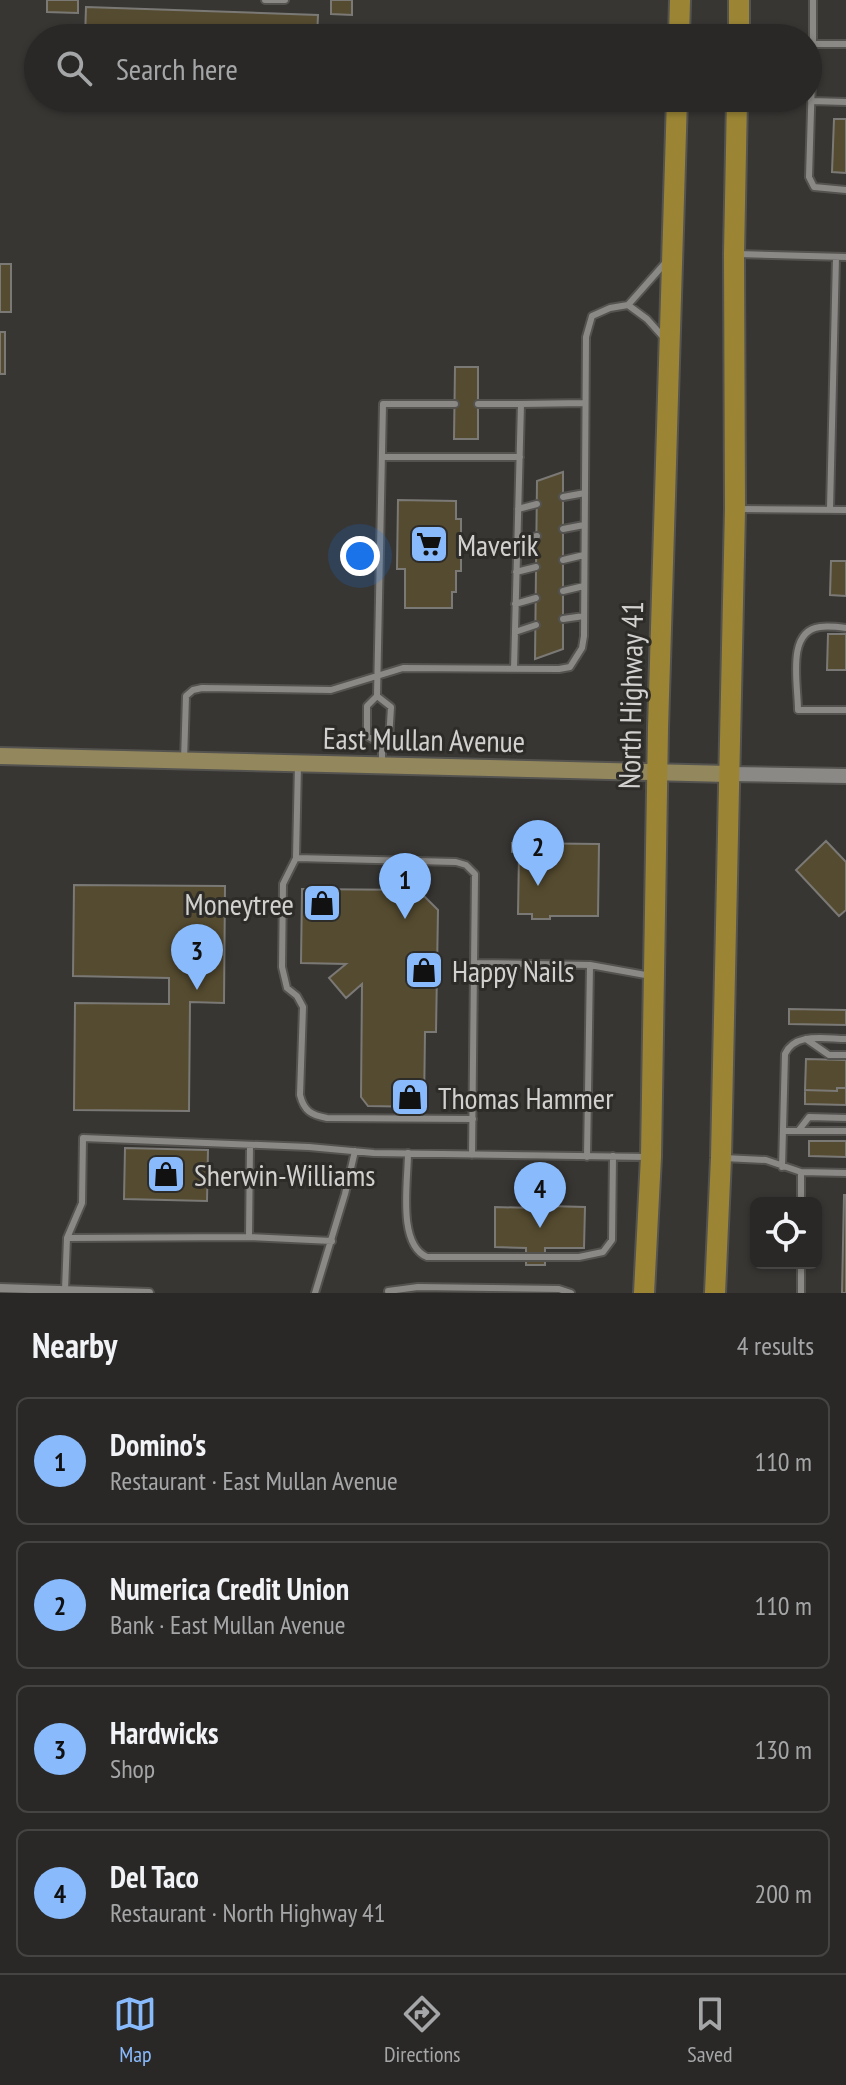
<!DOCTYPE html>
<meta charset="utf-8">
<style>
:root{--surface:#292826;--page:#31302e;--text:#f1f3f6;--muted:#a5a6a7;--line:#454443;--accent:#89bafc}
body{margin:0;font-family:"PT Sans Narrow",sans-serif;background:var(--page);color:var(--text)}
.controls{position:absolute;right:24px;bottom:24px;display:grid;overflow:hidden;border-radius:12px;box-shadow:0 2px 6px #0004}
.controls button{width:72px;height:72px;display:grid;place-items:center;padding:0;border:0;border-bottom:2px solid var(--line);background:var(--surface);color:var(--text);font:40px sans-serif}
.you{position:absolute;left:360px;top:556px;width:28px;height:28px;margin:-20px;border:6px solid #fff;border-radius:50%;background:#1a73e8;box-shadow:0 0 0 12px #1a73e833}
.badge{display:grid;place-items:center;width:52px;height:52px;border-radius:50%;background:var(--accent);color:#111;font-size:26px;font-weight:700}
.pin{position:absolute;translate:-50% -66px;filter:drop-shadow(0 2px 4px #0008)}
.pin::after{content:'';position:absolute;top:42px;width:28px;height:24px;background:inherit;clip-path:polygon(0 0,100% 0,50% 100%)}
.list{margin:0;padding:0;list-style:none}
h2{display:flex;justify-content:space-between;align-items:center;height:104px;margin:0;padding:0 32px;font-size:34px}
h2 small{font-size:26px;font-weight:400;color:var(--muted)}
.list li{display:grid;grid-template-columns:52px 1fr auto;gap:24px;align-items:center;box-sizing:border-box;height:128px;margin:0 16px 16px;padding:0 16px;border:2px solid var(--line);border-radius:12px}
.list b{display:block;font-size:30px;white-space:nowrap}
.list p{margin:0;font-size:26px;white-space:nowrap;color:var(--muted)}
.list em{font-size:26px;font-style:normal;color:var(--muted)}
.icon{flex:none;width:44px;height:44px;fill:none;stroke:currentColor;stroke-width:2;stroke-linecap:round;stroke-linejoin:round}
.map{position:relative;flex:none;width:846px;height:1293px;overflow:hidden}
.search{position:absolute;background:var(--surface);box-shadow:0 2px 6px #0004;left:24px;right:24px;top:24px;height:88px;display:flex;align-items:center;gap:20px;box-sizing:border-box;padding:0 28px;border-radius:44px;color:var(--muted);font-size:30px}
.sheet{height:680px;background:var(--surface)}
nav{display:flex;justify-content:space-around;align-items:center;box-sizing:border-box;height:112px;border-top:2px solid var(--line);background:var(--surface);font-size:22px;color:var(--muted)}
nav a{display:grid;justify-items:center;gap:4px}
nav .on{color:var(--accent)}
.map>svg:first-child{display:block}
.building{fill:#554b30;stroke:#7b7976;stroke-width:2}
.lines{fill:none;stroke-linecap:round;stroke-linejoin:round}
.service-casing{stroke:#545350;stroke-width:10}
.minor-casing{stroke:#545350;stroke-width:12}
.tertiary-casing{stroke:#545350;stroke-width:18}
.secondary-casing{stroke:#545350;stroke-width:20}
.primary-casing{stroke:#545350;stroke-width:24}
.service{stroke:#8b8985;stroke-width:6}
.minor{stroke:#8b8985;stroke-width:8}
.tertiary{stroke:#8b8985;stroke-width:14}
.secondary{stroke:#93875d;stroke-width:16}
.primary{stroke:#9b8535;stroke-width:20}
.labels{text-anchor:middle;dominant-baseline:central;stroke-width:6;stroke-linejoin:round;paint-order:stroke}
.poi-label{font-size:30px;fill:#d2d1cf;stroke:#2d2c29;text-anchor:start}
.street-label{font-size:30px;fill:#d2d1cf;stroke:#2d2c29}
</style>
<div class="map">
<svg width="846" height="1293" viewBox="0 0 846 1293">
<rect width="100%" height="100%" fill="#373633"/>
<path class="building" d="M47 0H78V13L47 12Z
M331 0H352V15L331 14Z
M86 7 318 15 317 38H85Z
M834 119H846V173L832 172Z
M0 264H11V312H0Z
M0 332H5V374H0Z
M455 367H478V439H454Z
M563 472V649L535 659 537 481Z
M398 500 456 501V519H461V571H456V592H452V608H405V569H397Z
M831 561H846V596L830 595Z
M828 634H846V670H827Z
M826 841 846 862V910L839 916 796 870Z
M512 843 599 844 598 916H550V919H532V914H518L519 853 512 852Z
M74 885 225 886 224 1003 190 1002 189 1111 74 1110 75 1003 169 1004V978L73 976Z
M302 889 418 890 438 910 436 1032H425L424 1107 368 1106 361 1097 362 984 346 998 329 978 346 964 301 963Z
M789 1009 846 1010V1025L789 1024Z
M806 1059 846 1060V1088H837V1091L805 1090Z
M837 1088H846V1105L805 1104V1090L837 1091Z
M809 1141H846V1157L809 1156Z
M125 1148 208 1150 207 1201 124 1199Z
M844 1195H846V1293H842Z
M533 1199H549L548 1206 585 1207 584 1248H545V1265H526V1248L495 1247V1207L533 1208Z"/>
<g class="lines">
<defs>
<path id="service" d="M265 0H285
M813 44V0
M846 44H813L809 177 814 187 846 190
M811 101 846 102
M738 254 846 257
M628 305 647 319 664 338
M478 404H521
M382 457H520
M563 497 585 493
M518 509 537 504
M738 509 846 510
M830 509 836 257
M563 529 584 525
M517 541 537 536
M563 560 584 555
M516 572 536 567
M563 591 584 586
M515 604 536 598
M563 619 584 616
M846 628C838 627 828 626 820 627 786 631 798 684 798 710H846
M515 632 536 625
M514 669 521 404 585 403
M377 696 391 707 389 740 382 745V765
M382 745 367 736V706L377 696 383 404H455
M184 761 186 696 193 690 202 688 331 690 403 668 559 669 570 667 582 648 584 636 586 337 592 316 610 308 628 305 666 262
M298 764 296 858 283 884 282 967 287 988 297 996 303 1007 300 1095C304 1111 311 1115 327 1118L473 1119
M296 858 456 862 466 865 475 874 472 1155
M476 963 590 965 651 976
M806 1039 829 1055H846
M799 1130 809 1117 846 1118
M784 1131H846
M250 1145 249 1237 332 1241
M408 1153C408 1181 397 1244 427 1257H579L603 1252 612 1240 613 1156
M587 1157 590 965
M724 1158 766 1160 801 1172 846 1173
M782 1167 785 1054C795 1032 825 1039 846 1039
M801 1172V1203
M67 1238 249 1237
M801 1263V1293
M65 1290 67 1238 82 1203 83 1138 309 1147 374 1153 648 1157
M388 1291 418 1287 559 1289 571 1293
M315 1293 345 1194 355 1151"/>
<path id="minor" d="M0 1288 149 1293"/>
<path id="tertiary" d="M729 774 846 776"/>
<path id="secondary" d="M0 756 729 774"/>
<path id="primary" d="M679 38 680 0
M739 38V0
M644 1293 651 1157 658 728 677 98
M715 1293 721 1158 735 509 734 254 737 98"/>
</defs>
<use href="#service" class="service-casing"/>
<use href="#minor" class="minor-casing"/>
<use href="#tertiary" class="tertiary-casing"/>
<use href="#secondary" class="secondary-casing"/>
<use href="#primary" class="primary-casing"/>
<use href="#service" class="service"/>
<use href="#minor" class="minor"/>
<use href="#tertiary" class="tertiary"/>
<use href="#secondary" class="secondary"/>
<use href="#primary" class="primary"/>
</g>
<defs>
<symbol id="supermarket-square" viewBox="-11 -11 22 22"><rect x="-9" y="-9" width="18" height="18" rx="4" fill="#89bafc" stroke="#2d2c29"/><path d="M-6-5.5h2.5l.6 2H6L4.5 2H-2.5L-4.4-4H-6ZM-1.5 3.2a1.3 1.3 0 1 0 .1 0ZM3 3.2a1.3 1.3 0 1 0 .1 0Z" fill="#111"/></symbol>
<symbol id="shop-square" viewBox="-11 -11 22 22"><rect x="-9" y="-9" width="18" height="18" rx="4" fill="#89bafc" stroke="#2d2c29"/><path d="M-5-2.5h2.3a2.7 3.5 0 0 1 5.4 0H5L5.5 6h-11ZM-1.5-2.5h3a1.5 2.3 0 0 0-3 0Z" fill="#111"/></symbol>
</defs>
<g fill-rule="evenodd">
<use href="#supermarket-square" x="407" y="522" width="44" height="44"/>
<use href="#shop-square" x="300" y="881" width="44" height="44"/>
<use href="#shop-square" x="402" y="948" width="44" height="44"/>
<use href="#shop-square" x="388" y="1075" width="44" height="44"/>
<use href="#shop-square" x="144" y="1152" width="44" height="44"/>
</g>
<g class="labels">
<g class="poi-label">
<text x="457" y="544">Maverik</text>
<text x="294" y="903" text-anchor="end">Moneytree</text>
<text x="452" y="970">Happy Nails</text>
<text x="438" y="1097">Thomas Hammer</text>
<text x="194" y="1174">Sherwin-Williams</text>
</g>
<g class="street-label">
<text transform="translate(630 695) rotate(-89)">North Highway 41</text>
<text transform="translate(424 739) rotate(1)">East Mullan Avenue</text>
</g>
</g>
</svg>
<div class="controls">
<button><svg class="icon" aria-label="locate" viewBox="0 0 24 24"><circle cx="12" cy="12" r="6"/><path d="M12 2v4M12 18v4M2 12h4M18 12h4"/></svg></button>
</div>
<div class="you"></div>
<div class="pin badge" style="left:405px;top:919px">1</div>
<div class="pin badge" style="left:538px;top:886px">2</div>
<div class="pin badge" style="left:197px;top:990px">3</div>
<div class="pin badge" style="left:540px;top:1228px">4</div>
<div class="search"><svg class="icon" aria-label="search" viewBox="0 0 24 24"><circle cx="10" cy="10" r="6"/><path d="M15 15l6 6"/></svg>Search here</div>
</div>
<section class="sheet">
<h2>Nearby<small>4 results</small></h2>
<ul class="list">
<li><span class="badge">1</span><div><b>Domino's</b><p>Restaurant · East Mullan Avenue</p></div><em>110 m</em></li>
<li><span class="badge">2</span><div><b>Numerica Credit Union</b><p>Bank · East Mullan Avenue</p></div><em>110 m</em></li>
<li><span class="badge">3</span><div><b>Hardwicks</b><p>Shop</p></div><em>130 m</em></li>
<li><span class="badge">4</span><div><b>Del Taco</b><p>Restaurant · North Highway 41</p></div><em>200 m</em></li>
</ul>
</section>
<nav>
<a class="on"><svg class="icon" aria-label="map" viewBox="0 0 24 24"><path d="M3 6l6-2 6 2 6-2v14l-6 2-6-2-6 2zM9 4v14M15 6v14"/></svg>Map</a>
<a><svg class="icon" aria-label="directions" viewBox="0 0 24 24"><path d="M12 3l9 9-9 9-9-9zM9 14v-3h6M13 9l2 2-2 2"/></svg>Directions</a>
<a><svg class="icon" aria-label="saved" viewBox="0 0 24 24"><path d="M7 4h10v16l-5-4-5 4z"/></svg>Saved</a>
</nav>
